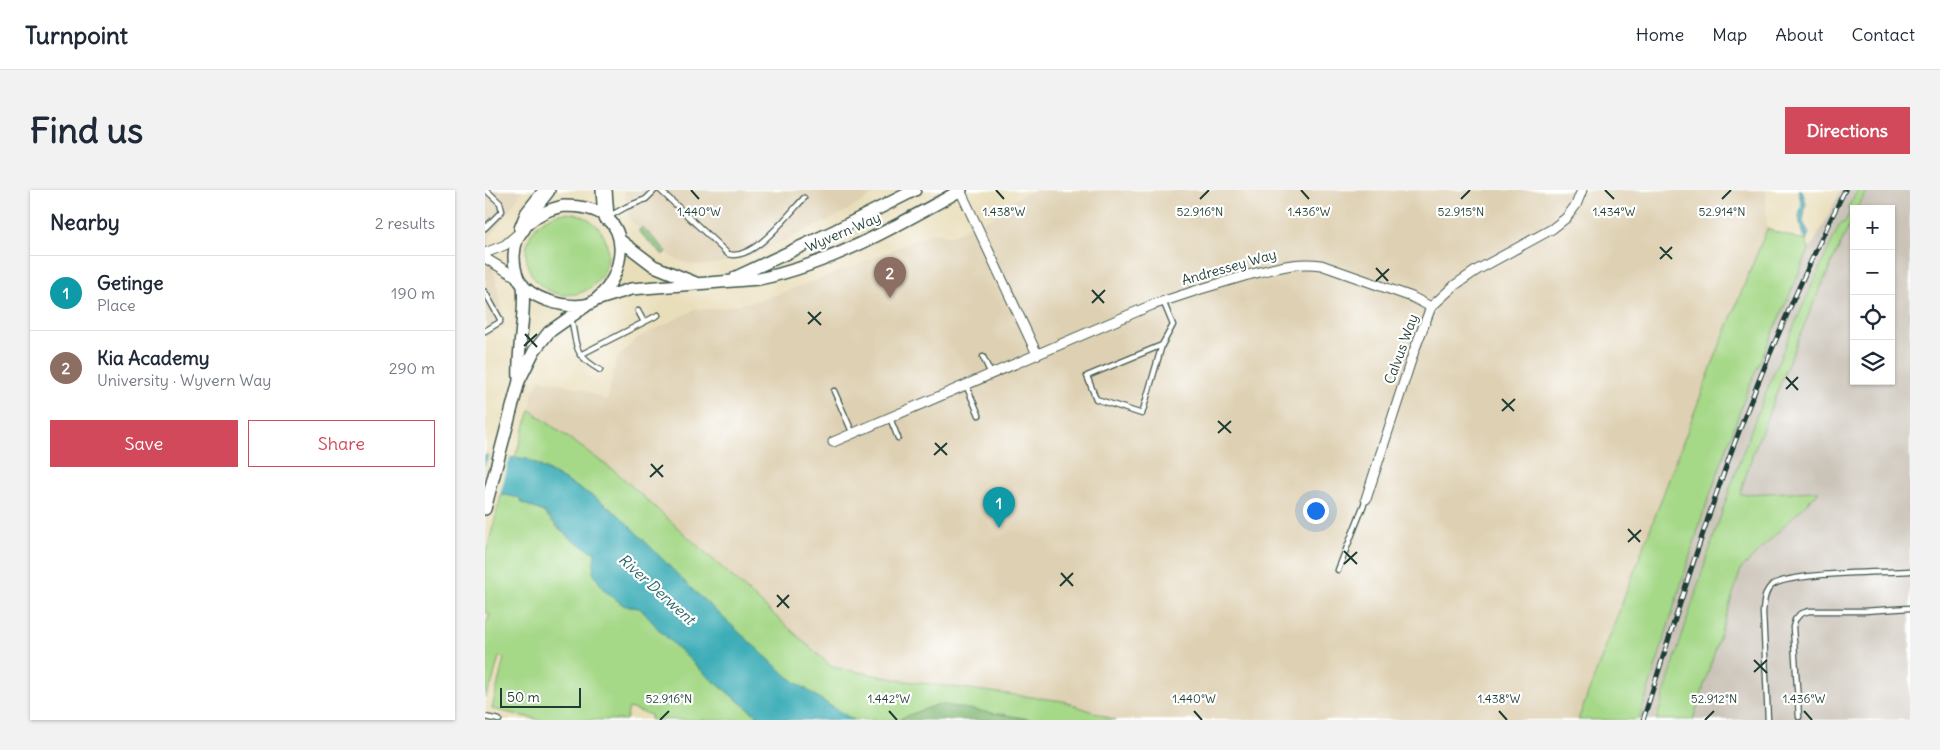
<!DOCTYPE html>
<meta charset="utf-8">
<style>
:root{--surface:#fff;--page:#f2f2f3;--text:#1f2937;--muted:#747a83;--line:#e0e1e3;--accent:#d1495b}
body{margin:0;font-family:Delius,sans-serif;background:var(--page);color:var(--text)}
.controls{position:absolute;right:15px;top:15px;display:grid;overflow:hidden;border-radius:0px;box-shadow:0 1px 4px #0004}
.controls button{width:45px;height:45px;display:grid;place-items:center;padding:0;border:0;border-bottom:1px solid var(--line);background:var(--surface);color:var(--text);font:25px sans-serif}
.scale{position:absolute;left:15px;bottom:12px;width:81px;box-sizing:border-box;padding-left:5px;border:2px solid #1f3d34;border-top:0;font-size:14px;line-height:18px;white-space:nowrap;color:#1f3d34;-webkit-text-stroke:4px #fff;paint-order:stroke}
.you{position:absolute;left:830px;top:320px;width:18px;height:18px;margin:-12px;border:4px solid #fff;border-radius:50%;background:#1a73e8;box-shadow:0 0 0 8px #1a73e833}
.badge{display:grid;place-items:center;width:32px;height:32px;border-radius:50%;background:var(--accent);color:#fff;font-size:16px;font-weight:700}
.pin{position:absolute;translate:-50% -41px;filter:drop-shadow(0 1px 2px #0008)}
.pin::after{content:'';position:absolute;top:26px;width:18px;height:15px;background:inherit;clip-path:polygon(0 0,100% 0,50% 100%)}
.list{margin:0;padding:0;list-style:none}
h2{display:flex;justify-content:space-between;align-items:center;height:65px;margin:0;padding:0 20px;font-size:21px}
h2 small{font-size:16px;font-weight:400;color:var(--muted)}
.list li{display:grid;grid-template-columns:32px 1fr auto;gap:15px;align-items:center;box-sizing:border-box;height:75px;padding:0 20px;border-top:1px solid var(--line)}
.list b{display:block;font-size:19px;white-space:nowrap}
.list p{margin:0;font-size:16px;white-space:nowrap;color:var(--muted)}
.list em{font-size:16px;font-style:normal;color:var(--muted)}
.actions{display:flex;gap:10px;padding:15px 20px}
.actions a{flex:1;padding:11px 0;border:1px solid var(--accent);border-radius:0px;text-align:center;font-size:18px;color:var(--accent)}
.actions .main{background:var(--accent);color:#fff}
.icon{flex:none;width:28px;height:28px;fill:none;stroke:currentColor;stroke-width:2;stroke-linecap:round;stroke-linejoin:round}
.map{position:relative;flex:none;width:1425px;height:530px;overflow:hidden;border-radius:0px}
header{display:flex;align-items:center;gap:30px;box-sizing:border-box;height:70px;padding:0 25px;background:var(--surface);border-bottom:1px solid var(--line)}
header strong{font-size:24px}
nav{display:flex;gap:28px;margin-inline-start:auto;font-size:18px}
.intro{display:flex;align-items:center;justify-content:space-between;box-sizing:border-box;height:120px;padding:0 30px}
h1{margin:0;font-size:35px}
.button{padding:12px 22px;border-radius:0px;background:var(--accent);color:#fff;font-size:18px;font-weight:700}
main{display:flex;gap:30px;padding:0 30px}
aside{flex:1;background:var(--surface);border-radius:0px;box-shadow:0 1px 4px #0004}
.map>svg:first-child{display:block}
.built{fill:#ded0b2}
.industrial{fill:#cac3b8}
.green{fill:#a5d887;stroke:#628a5e}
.forest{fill:#84b874;stroke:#527a54}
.water{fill:#3cadb7;stroke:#2e7576}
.pier{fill:#e9deba}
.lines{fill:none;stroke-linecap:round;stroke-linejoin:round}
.service-casing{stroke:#3d5548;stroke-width:7}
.minor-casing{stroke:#3d5548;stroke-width:11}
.tertiary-casing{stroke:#3d5548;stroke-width:14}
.trunk-casing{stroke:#3d5548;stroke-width:18}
.service{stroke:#fff;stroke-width:4.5}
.minor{stroke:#fff;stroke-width:9}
.tertiary{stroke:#fff;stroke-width:11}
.trunk{stroke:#fff;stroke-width:15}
.rail-casing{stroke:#1f3d34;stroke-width:5}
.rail{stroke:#fff;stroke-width:3;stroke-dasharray:9;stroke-linecap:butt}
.ticks{fill:none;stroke:#1f3d34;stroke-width:2}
.labels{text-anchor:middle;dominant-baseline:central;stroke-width:4.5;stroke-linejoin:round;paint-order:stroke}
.street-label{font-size:14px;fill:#1f3d34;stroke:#fff}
.water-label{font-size:15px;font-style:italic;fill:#296462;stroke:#fff}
.ticks-label{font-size:12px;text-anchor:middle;fill:#1f3d34;stroke:#fff;stroke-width:4.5;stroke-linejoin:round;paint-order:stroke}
</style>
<header>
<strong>Turnpoint</strong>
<nav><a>Home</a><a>Map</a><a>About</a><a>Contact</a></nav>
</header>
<div class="intro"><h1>Find us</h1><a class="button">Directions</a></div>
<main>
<aside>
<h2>Nearby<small>2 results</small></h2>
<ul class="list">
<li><span class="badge" style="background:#0f9aa8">1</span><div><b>Getinge</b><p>Place</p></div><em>190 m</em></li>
<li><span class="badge" style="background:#8d6e63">2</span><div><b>Kia Academy</b><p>University · Wyvern Way</p></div><em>290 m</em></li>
</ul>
<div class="actions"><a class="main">Save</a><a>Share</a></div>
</aside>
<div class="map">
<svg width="1425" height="530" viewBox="0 0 1425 530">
<rect width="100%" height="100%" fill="#fff"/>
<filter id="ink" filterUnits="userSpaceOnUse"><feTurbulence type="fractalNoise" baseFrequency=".02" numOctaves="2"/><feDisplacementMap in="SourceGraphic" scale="10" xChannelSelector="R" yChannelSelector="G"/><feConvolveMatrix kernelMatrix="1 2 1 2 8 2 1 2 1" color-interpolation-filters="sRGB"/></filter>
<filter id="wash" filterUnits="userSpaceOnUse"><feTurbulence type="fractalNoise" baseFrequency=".0096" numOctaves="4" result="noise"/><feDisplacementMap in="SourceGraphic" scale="20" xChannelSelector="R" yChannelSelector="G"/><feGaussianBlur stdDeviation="1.12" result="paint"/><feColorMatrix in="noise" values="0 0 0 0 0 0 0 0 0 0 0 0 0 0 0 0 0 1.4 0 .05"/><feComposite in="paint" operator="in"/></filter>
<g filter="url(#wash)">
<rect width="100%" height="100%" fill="#e9deba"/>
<path class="built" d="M0 0H38L3 50 20 136 0 148Z
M139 0H397L349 28 270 64 230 74 219 75 204 74 188 68 143 28Z
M548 0H1281L1282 39 1234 157 1093 530H630L578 511 420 491 346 477 131 282 45 220 48 202 55 189 98 199 122 211 132 168 152 148 211 119H230L277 110 367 77 449 42 465 46 512 25 519 15Z"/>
<path class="industrial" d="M1356 0H1373L1363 17 1365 23 1359 33 1355 34 1317 116 1269 232 1221 367 1170 530H1154L1217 327 1261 204 1324 60 1335 42Z
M1382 0H1425V530H1208L1256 379 1333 301 1255 305 1268 263 1305 169 1330 110 1369 25V191H1406V19H1372Z"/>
<path class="green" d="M1373 0H1382L1372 19H1369V25L1330 110 1305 169 1268 263 1255 304 1334 301 1256 379 1208 530H1171C1202 430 1232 330 1269 232 1295 165 1325 99 1355 34L1359 33 1365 23 1363 17Z
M41 64a41 41 0 1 1 82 0a41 41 0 1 1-82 0Z
M1282 39 1321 51 1324 60 1261 204 1217 327 1154 530H1093L1234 157Z
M45 220 131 282 347 477 420 491 578 511 630 530H549L517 524 416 528V530H369L362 527 303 487 208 400 128 320 111 308 54 275 42 269 30 267Z
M20 305 35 308 37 313 58 322 76 341 110 363V373L145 417 155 418C191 460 233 497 278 530H165L166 525 144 518 141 530H55L7 519 19 468 14 467 7 493 0 508V437L5 424 0 422V367L16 306Z"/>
<path class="forest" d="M157 37 182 61 178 65 153 41Z
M454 514 549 530H416V528Z"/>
<path class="water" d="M1313 0H1317L1321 13 1318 32 1324 43 1321 51 1315 34 1314 26 1317 15Z
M0 265 42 269 111 308 134 325 208 400 303 487 350 519 369 530H278L222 486 175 441 155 418 145 417 138 415 119 400 108 383 110 363 84 348 59 322 37 313 35 308 20 305 0 308Z"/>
<path class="pier" d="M4 263 26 264 14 309 0 311V277Z"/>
</g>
<g filter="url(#ink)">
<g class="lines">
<defs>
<path id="service" d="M175 0 243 64C268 72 303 25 319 8
M123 27 141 17 161 9 170 0
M0 38 17 21 15 13 1 0
M0 102 15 129V132L0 141
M153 121 159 132
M86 127C92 155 87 164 115 180
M677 155 657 224 611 209 602 186 677 155 688 135 678 111
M95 165 173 125
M498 167 506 184
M481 195 494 225
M349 201 368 244
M405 228 413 248
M853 380 881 309
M0 527 14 530
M1314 527 1308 437 1310 430 1315 424 1324 421H1379L1425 418
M1283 530 1278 422C1279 413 1279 403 1286 396 1302 382 1399 383 1425 381"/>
<path id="minor" d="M475 0 552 164
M0 63 20 55 34 43
M0 68 33 88
M348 252 667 115C699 104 731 94 763 85 788 79 811 71 836 75L927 107 946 117
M881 309 929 161 946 117 970 95 992 80 1067 39 1081 28 1091 15 1097 0"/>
<path id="tertiary" d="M78 16C92 16 110 18 121 27 145 47 135 86 116 105 111 110 107 114 100 115 79 118 43 109 33 88 30 81 29 73 29 66 30 37 52 22 78 16Z
M135 50 169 76 211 93
M251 87 351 40 430 0
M111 110 146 99 274 89C346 74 412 36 476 0
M34 189C32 157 41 127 38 95
M0 319 34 191 49 161 64 142 101 116"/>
<path id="trunk" d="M119 0 121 27
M37 39 43 24 62 0"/>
</defs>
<use href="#service" class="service-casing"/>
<use href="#minor" class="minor-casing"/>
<use href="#tertiary" class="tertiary-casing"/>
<use href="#trunk" class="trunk-casing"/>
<use href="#service" class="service"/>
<use href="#minor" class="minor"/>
<use href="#tertiary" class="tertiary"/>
<use href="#trunk" class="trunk"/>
<defs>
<path id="rail" d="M1158 530C1187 440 1214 349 1247 260 1280 171 1318 85 1360 0"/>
</defs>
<use href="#rail" class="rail-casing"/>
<use href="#rail" class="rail"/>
</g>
</g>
<path class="ticks" d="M206 0 214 9M511 0 519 9M816 0 824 9M1120 0 1129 9M715 9 724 0M976 9 985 0M1237 9 1246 0M1175 57 1187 69M1175 69 1187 57M891 78 903 91M891 91 904 79M607 100 619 113M607 113 620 100M323 122 336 135M323 134 336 122M40 144 52 157M39 156 52 144M1301 187 1313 200M1301 199 1313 187M1017 209 1029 221M1017 221 1030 209M733 231 746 243M733 243 746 231M450 253 462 265M449 265 462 253M166 274 178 287M165 287 178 275M1143 339 1155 352M1143 352 1156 340M859 361 872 374M859 374 872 362M576 383 588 396M575 396 588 383M292 405 304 418M292 417 304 405M1269 470 1282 483M1269 482 1282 470M404 521 412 530M709 521 717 530M1014 521 1022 530M1319 521 1327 530M175 530 184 521M1220 530 1229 521"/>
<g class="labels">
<g class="street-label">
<text transform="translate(358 42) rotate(-23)">Wyvern Way</text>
<text transform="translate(744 77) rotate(-16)">Andressey Way</text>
<text transform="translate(916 159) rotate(-70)">Calvus Way</text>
</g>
<g class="water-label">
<text transform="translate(172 399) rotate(42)">River Derwent</text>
</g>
</g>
<g class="ticks-label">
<text x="715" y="26">52.916°N</text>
<text x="976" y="26">52.915°N</text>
<text x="1237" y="26">52.914°N</text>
<text x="214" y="26">1.440°W</text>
<text x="519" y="26">1.438°W</text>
<text x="824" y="26">1.436°W</text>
<text x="1129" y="26">1.434°W</text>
<text x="404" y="513">1.442°W</text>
<text x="709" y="513">1.440°W</text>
<text x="1014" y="513">1.438°W</text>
<text x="1319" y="513">1.436°W</text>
<text x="184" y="513">52.916°N</text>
<text x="1229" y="513">52.912°N</text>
</g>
</svg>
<div class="controls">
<button>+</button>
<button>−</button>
<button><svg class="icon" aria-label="locate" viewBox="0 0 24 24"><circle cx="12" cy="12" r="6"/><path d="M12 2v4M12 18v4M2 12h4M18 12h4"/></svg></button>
<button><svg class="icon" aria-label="layers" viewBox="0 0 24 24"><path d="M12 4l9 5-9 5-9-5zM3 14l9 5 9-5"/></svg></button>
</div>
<div class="scale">50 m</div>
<div class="you"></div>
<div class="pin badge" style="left:514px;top:338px;background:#0f9aa8">1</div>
<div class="pin badge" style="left:405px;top:108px;background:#8d6e63">2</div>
</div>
</main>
